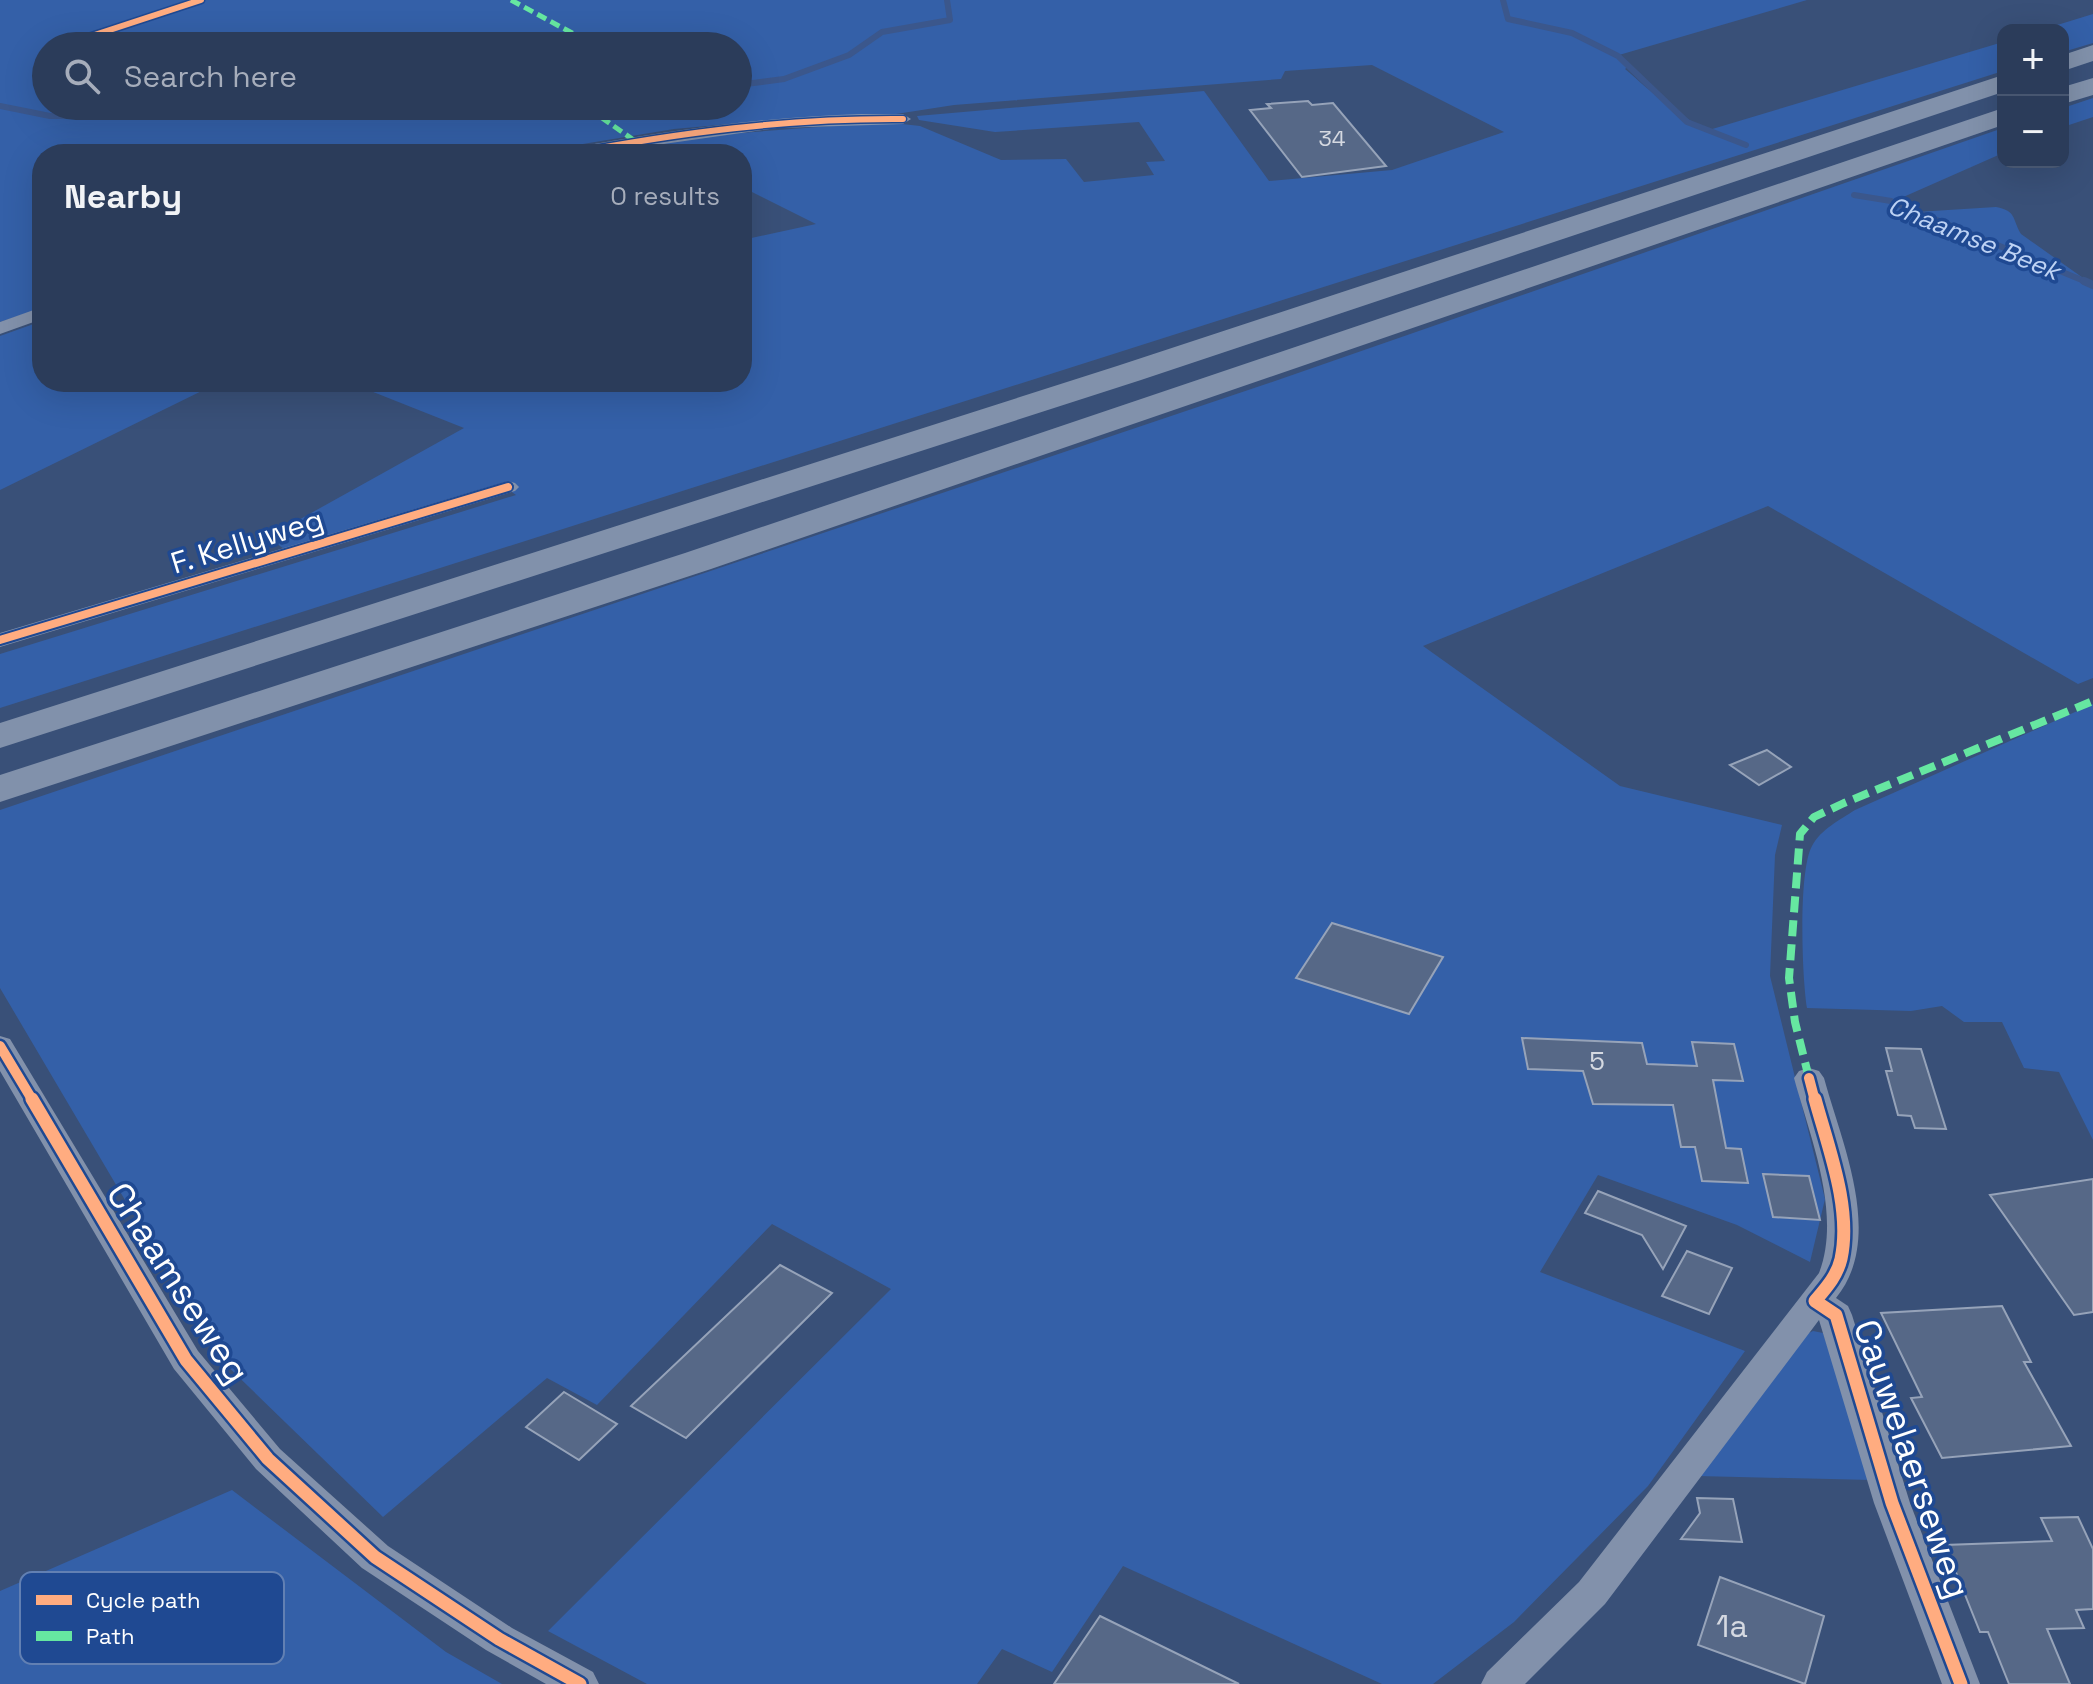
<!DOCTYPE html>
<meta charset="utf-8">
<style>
:root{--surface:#2b3c5a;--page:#374763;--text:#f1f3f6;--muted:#a6adbb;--line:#475670}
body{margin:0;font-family:"Space Grotesk",sans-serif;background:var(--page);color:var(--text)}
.controls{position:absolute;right:24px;top:24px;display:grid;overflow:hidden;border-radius:16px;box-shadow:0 8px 32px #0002}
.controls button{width:72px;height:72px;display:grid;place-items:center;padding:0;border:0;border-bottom:2px solid var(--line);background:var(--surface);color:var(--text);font:40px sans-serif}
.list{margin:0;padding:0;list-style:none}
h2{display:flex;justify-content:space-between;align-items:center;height:104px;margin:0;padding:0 32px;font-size:34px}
h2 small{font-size:26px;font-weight:400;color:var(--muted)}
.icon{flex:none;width:44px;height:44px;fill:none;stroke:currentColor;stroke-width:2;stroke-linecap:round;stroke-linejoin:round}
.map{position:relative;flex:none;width:2093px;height:1684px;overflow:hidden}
.search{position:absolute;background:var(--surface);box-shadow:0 8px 32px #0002;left:32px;top:32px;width:720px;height:88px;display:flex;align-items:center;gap:20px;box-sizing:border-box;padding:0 28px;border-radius:44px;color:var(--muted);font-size:30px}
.panel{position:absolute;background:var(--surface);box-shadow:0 8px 32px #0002;left:32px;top:144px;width:720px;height:248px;border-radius:32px}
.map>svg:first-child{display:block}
.green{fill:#3460a8;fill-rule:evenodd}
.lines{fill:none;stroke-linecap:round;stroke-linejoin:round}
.stream-far1{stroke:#3b578c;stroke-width:6}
.stream{stroke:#3b578c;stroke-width:8}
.building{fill:#566887;stroke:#96a3b9;stroke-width:2}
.minor{fill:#8291ab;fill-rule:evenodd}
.motorway{fill:#8191ab;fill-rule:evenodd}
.quiet-far1{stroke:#66e7a1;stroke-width:5;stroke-dasharray:10 5;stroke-linecap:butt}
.quiet{stroke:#66e7a1;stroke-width:8;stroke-dasharray:16 8;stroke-linecap:butt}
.cycleway-far3-casing{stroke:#1f4992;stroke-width:9}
.cycleway-far2-casing{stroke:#1f4992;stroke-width:12}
.cycleway-far1-casing{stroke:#1f4992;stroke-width:15}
.cycleway-casing{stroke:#1f4992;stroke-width:18}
.cycleway-far3{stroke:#ffac80;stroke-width:6}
.cycleway-far2{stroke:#ffac80;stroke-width:8}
.cycleway-far1{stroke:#ffac80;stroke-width:10}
.cycleway{stroke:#ffac80;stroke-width:13}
.labels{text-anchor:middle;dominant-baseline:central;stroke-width:7;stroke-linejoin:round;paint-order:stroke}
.far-number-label{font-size:22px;fill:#d5d9e1}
.far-water-label{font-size:26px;font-style:italic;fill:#bdd2f4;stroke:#1f4992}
.number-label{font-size:26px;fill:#d5d9e1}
.street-label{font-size:30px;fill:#fff;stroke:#1f4992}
.near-number-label{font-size:32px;fill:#d5d9e1}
.near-street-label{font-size:36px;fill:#fff;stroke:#1f4992}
.key{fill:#1f4992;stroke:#6280b3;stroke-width:2}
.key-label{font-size:22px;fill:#fff}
</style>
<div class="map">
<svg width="2093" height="1684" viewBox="0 0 2093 1684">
<rect width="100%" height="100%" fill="#395078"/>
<path class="green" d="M0 0H1807L1619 55 1630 65 1625 69C1652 92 1675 115 1709 130L2003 42V71L0 708V654L516 495 501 484 284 549 268 537 464 428 348 382H742V240L816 224 742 187V154H677L648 140 884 122 920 126 1001 160 1066 159 1084 182 1154 175 1146 162 1165 161 1139 122 995 132 919 120 917 116 1204 91 1269 181 1392 170 1504 132 1372 65 1285 71 1281 79 954 105 896 114 799 118 674 129 522 154H42V308L0 322ZM46 46H738V106H46Z
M2093 14V43L2063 52V30H2041Z
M2093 98V117L2063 127V108Z
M2003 128V153L1892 202 1916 212 1996 207C2017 211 2012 219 2021 234L2093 285V678L2078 684 1768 506 1423 646 1620 786 1782 825 1775 855 1770 976 1825 1199 1810 1262 1737 1225 1598 1175 1540 1272 1745 1351 1648 1486 1514 1622 1433 1684H1382L1123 1566 1052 1672 1002 1649 977 1684H647L548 1631 891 1289 772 1224 597 1405 547 1378 383 1517 217 1356 0 988V810L1269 383Z
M42 321V382H220L0 490V336Z
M2093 704V1140L2059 1072 2024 1068 2002 1022H1964L1942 1006 1911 1011 1807 1008C1802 978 1798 871 1812 846 1821 829 1840 820 1855 810Z
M1813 1331 1823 1333 1872 1480 1697 1476 1803 1336Z
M232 1490 446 1652 502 1684H0V1591Z"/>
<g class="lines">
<path class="stream-far1" d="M1503 0 1508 19 1572 33 1618 56 1687 122 1746 145
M738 85 784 79 849 55 882 32 950 20 947 0
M0 106 50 116 330 114 381 106
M1854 195 1891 201 2089 283"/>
<path class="stream" d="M2084 281 2093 285"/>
</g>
<path class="building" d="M1308 101 1312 105 1333 103 1386 166 1302 177 1250 110 1271 108 1267 104Z
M1767 750 1791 767 1759 785 1730 765Z
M1332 923 1443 957 1409 1014 1296 978Z
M1522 1038 1642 1043 1647 1064 1697 1066 1692 1042 1734 1044 1743 1081 1713 1080 1726 1148 1741 1149 1748 1183 1702 1181 1695 1147H1681L1673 1105 1593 1104 1583 1071 1528 1069Z
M1886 1048 1921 1049 1946 1129 1915 1128 1911 1116 1898 1115 1886 1071H1892Z
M1763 1174 1809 1176 1820 1220 1773 1217Z
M2093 1179V1312L2074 1315 1990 1195Z
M1598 1191 1686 1226 1663 1269 1642 1235 1585 1213Z
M1687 1251 1732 1268 1709 1314 1662 1296Z
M780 1265 832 1293 686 1438 631 1406Z
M2002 1306 2031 1362H2024L2071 1446 1942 1458 1911 1398 1922 1397 1881 1313Z
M564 1392 617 1424 579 1460 526 1427Z
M1697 1498 1733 1499 1742 1542 1681 1539 1700 1513Z
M2078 1517 2093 1549V1609L2076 1610 2084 1628 2047 1629 2070 1684H2009L1988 1632H1980L1945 1545 2052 1541 2041 1518Z
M1720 1577 1824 1616 1805 1684 1698 1645Z
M1100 1616 1239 1684H1054Z"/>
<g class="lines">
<path class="minor" d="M862 114H903L911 119 903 124 777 128 593 154H559L567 149C665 131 762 117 862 114Z
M42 307V319L0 334V322Z
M508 481 515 483 519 487 515 491 0 647V633Z
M0 1036 10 1039 198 1351 280 1449 388 1546 512 1628 593 1672 599 1684H546L486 1650 362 1568 256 1469 174 1369 0 1071Z
M1809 1068 1819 1071 1824 1078C1842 1144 1885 1238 1836 1298L1848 1306 1852 1315 1910 1503 1980 1684H1942L1874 1503 1819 1320 1605 1604 1525 1684H1481L1487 1672 1579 1582 1819 1273C1842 1213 1810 1137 1794 1078L1799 1071Z"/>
<path class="motorway" d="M2093 45V61L2063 71V55Z
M2003 75V92L1141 380 0 748V723L1117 366Z
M2093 78V95L2063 104V87Z
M2003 108V125L711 569 0 802V775L685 553Z"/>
<path class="quiet-far1" d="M511 0 596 46
M593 106 595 113 635 141"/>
<path class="quiet" d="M1809 1078 1795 1022 1789 978 1800 834 1814 817 1844 803 2093 701"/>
<defs>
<path id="cycleway-far3" d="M61 46 201 0
M567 154C678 133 789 118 903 119"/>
<path id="cycleway-far2" d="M0 640 508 487"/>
<path id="cycleway-far1" d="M0 1046 33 1101
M1809 1078 1815 1101"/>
<path id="cycleway" d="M32 1099 186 1360 268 1459 375 1557 499 1639 580 1684
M1815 1099C1828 1147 1852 1208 1841 1259 1837 1276 1826 1288 1815 1301L1836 1315 1892 1503 1961 1684"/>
</defs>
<use href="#cycleway-far3" class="cycleway-far3-casing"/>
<use href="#cycleway-far2" class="cycleway-far2-casing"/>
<use href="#cycleway-far1" class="cycleway-far1-casing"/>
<use href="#cycleway" class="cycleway-casing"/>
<use href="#cycleway-far3" class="cycleway-far3"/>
<use href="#cycleway-far2" class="cycleway-far2"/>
<use href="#cycleway-far1" class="cycleway-far1"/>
<use href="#cycleway" class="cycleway"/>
</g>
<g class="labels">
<g class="far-number-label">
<text x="1332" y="138">34</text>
</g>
<g class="far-water-label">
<text transform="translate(1974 238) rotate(22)">Chaamse Beek</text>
</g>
<g class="number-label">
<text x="1597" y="1061">5</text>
</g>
<g class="street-label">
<text transform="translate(247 541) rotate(-17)">F. Kellyweg</text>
</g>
<g class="near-number-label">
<text x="1732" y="1626">1a</text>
</g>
<g class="near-street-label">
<text transform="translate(178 1283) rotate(57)">Chaamseweg</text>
<text transform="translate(1912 1459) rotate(71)">Cauwelaerseweg</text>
</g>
</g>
<rect x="20" y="1572" width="264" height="92" rx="12" class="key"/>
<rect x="36" y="1595" width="36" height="10" fill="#ffac80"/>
<rect x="36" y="1631" width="36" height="10" fill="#66e7a1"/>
<g class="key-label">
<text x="86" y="1608">Cycle path</text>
<text x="86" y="1644">Path</text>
</g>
</svg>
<div class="controls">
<button>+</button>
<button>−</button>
</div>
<div class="search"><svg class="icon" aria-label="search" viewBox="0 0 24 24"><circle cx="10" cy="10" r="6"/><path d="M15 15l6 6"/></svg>Search here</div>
<section class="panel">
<h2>Nearby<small>0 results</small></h2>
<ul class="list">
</ul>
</section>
</div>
